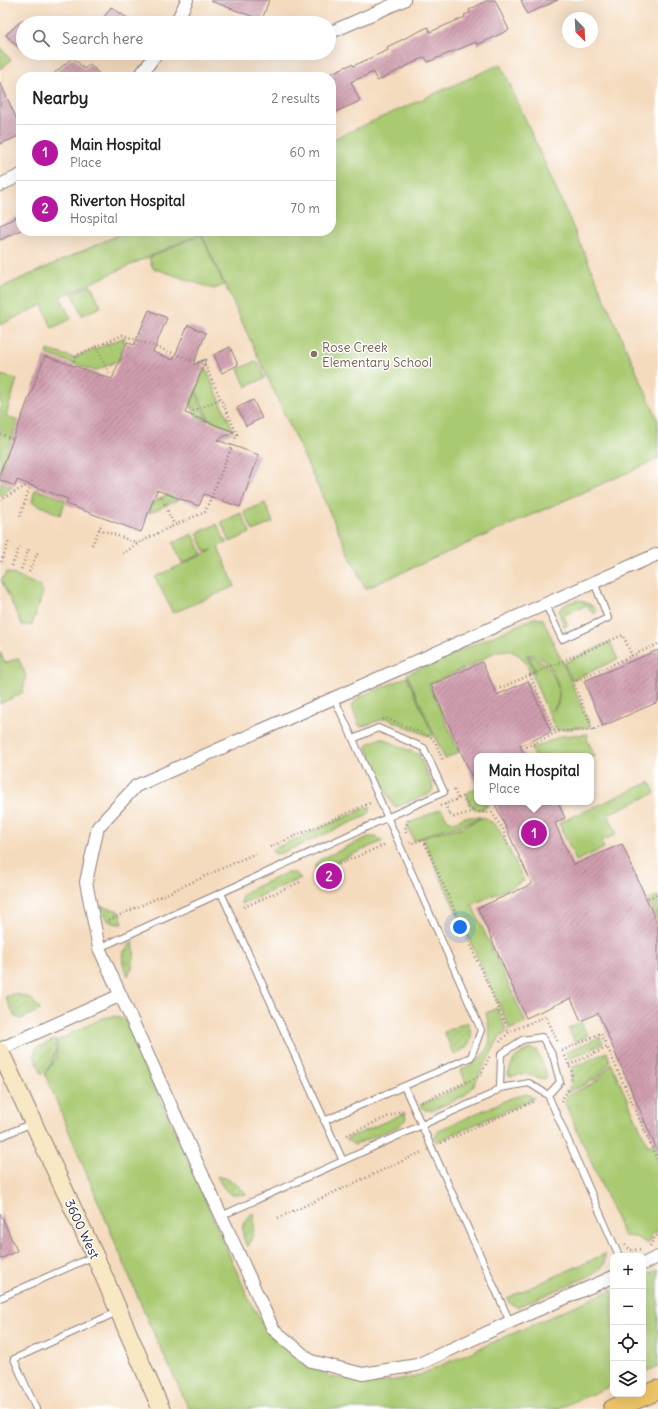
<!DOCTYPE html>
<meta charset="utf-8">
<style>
:root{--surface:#fff;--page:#f2f2f2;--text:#222;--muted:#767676;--line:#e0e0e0;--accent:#b5179e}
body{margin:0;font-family:Delius,sans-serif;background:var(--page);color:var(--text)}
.controls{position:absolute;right:12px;bottom:12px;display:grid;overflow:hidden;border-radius:8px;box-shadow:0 4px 16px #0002}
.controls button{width:36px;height:36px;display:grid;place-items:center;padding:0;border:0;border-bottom:1px solid var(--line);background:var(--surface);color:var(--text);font:20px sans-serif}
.compass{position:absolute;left:562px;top:12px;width:36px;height:36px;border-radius:50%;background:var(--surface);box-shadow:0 4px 16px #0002;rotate:156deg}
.you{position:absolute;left:460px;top:927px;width:14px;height:14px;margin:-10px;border:3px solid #fff;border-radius:50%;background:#1a73e8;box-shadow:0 0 0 6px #1a73e833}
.badge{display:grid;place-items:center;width:26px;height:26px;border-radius:50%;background:var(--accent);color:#fff;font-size:13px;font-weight:700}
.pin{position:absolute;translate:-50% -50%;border:2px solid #fff;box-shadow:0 1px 4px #0006}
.popup{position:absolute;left:474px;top:753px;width:120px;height:52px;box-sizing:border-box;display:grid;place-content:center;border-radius:8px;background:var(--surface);filter:drop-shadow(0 1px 3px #0005);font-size:13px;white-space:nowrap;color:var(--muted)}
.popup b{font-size:15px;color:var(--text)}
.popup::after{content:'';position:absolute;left:50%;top:100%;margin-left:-8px;border:8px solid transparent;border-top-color:var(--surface)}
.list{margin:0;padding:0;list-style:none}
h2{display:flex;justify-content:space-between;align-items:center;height:52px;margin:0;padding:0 16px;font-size:17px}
h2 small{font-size:13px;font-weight:400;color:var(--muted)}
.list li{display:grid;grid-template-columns:26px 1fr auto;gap:12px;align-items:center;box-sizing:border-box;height:56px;padding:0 16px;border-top:1px solid var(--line)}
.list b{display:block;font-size:15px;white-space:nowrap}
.list p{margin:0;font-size:13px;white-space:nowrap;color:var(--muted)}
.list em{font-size:13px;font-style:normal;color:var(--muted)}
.icon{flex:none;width:22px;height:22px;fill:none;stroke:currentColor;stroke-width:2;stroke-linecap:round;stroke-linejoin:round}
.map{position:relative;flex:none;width:658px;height:1409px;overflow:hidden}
.search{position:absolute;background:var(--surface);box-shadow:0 4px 16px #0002;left:16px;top:16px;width:320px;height:44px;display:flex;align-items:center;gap:10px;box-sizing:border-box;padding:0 14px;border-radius:22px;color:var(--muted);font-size:15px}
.panel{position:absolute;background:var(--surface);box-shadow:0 4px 16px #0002;left:16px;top:72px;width:320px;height:164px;border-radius:16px}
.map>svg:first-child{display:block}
.green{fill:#aaca72;stroke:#667656}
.garden{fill:url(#garden-furrows);stroke:#667656}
.building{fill:url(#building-hatch)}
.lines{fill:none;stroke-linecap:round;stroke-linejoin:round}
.service-casing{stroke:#8c7e7c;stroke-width:8}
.minor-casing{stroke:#8c7e7c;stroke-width:14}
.secondary-casing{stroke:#8c7e7c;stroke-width:19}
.primary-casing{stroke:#8c7e7c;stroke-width:21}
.path{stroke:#8c7e7c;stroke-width:2.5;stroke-dasharray:1 3;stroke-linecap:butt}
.service{stroke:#fff;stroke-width:6}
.minor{stroke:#fff;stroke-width:12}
.secondary{stroke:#f8e8c3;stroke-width:17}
.primary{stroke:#eec569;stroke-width:19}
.education-dot{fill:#8d6e63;stroke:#fff;stroke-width:1.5}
.labels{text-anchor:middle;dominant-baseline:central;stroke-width:3;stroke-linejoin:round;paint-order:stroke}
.education-label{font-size:13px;fill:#785e54;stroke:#fff;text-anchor:start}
.street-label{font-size:13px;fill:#22223b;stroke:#fff}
</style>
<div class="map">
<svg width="658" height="1409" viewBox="0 0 658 1409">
<defs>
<pattern id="garden-furrows" width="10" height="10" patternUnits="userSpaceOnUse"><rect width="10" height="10" fill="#aaca72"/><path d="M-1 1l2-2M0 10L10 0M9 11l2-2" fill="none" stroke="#92ad64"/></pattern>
<pattern id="building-hatch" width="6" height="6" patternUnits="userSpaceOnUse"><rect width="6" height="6" fill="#d09eaf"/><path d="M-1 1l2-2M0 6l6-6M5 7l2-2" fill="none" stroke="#a88090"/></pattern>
</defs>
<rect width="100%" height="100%" fill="#fff"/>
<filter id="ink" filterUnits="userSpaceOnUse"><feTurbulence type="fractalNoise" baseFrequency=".025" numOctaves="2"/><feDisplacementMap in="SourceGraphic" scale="8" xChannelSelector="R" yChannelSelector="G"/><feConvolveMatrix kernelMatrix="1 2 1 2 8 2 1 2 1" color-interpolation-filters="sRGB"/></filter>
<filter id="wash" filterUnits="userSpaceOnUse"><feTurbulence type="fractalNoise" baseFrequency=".012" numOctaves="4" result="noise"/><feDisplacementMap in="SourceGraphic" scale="16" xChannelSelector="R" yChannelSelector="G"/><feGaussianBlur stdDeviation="0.9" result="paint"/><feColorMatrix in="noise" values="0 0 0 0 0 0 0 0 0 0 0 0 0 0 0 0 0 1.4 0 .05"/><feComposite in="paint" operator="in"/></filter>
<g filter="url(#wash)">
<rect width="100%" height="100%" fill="#f5dbbe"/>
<path class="green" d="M0 47 11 60 0 69Z
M501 64 658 420V459L365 589 201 233 60 297 71 319 52 328 42 305 0 325V288L127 231H331V140Z
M201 234 224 285 214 289 153 268 149 258Z
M91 285 101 307 82 315 72 293Z
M125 337 119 360 95 371 46 354 48 350 74 358Z
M257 361 265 378 246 387 238 369Z
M205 367 233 430 209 420 196 390Z
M0 375 17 379 6 416 18 421 0 471Z
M35 489 66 500 60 515 32 502Z
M265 503 273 522 253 531 244 512Z
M241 513 250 533 230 542 221 522Z
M217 524 226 543 218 547 235 586 173 613 155 577 213 550 205 552 197 533Z
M193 534 202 554 182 563 173 543Z
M7 572 40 586 43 592 32 625H22L1 580Z
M579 600C586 603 593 604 596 611L595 614 592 612 587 605 564 615 567 623V626L564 627 559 611C564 604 570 602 579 600Z
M534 618 543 619 591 727 556 730 549 715C552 712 557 707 558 703 563 685 548 651 526 655L533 666 534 672 530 673C526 656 510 645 493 653 486 656 482 661 474 664 459 671 444 677 429 684L459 752 445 759 407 674Z
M610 642 618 659 572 680 564 663Z
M0 652 5 663 18 658 26 676 22 693 0 704Z
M528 656C547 657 564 687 557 704 555 707 551 711 548 713L533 677C536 668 533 664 528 656Z
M407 677 433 735 431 737 386 718 360 727 355 716 352 706 359 697Z
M588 734 587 739 595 756 591 758V756H534L531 749 561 736Z
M381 738 419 755 433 787 431 793 396 807 392 804 367 748 368 744Z
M650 782 655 793 608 814 617 834 601 841 604 848 576 861 559 823Z
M370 806V812L366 816 282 853 275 854 271 850Z
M441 809 448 820 453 822 466 817H481C469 824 457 826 444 829 434 832 423 837 414 841L407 825 409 823Z
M484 817 498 827 524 881 472 905 526 1023 510 1029 423 839C434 830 450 831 463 827 470 824 477 820 484 817Z
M368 837H376L383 841 315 871V865L319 860Z
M286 873H295L301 878 241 904V897L247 891Z
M658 896V920L648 900Z
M497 1008 507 1032 499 1038 473 1087 464 1096 433 1110H425L420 1105 466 1084 461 1070C491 1053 494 1047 486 1013Z
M115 1016 126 1021 251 1304 274 1340 302 1361 331 1377 375 1383 415 1377 613 1289V1385L557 1409H189L148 1321 45 1074 56 1058 58 1040 103 1018Z
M531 1049 536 1050 542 1061 547 1077 544 1079 524 1074 512 1076 508 1075C512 1059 516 1055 531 1049Z
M611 1063 648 1146 658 1142V1231L652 1234 648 1244 636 1237 624 1236 565 1103 567 1096 599 1080Z
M526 1094 534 1098 436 1142 435 1137 439 1130 511 1098Z
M405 1113 406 1119 399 1126 354 1145 346 1139Z
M605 1254 604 1265 594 1274 517 1307 509 1303 507 1298Z
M658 1270V1366L643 1373V1276Z"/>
<path class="garden" d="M195 391 208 421 196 416 190 404Z
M0 482 13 487 0 496Z
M167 495 178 500 149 513 154 501Z
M476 788 477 802H483L484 805 490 802C485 814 469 811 468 799 467 797 468 794 468 792Z
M99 906 117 910 121 916 123 924C110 925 103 918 99 906Z
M133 942C136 955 134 965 128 976 121 962 119 952 133 942Z
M12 994C27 995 32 998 40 1010L21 1019 15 1017 5 997Z
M467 1022C476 1039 470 1047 454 1055L444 1032Z
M581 1022 588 1036 575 1042 568 1028Z
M600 1037 603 1044 569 1059 566 1052Z
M56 1039C57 1053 53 1065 42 1074L34 1055 36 1048Z
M607 1052 610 1061 598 1078 566 1093 571 1084 573 1067Z
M217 1176C230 1179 238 1183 246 1194 229 1197 224 1191 217 1176Z
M253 1213C256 1226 254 1236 247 1247 241 1233 239 1223 253 1213Z"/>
<g id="blocks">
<path class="building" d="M211 0H269L262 20 211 1Z
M488 0H495L509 30 477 45 476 42 428 62 425 57 377 81 373 72 351 82 360 101 331 114V73L352 64 353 66 388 50 387 47 428 27 430 32 465 17 464 15 470 13 469 10Z
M521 0H558L527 14Z
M111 7 135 23H100Z
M23 19V52L6 35Z
M73 57 84 69 90 64 102 77H50Z
M0 82 17 120 21 118V135L0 144Z
M21 215V230L0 240V225Z
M149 310 167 318 153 352 173 360 188 325 206 333 193 365 206 359 185 413 234 432 217 440 259 455 240 507 204 494 199 506 157 490 141 532 66 504 68 499 17 480 15 486 0 480V473L45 356 112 379 127 342 134 345Z
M230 347 238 365 222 373 214 355Z
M253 400 262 418 246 426 237 408Z
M658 650V702L603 726 584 681Z
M482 662 497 695 528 681 551 732 520 746 525 756H477V788L431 685Z
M494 802H558L565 818 555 823 573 865 622 844 658 925V1152L598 1013 581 1021 571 998 526 1018 478 908 532 884Z
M0 1213 17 1251 0 1259Z"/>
</g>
</g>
<g filter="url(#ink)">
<use href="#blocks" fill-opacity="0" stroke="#8c7e7c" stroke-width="1"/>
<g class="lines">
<defs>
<path id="service" d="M545 603 562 639 608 618 594 582
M221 893 343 1161
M99 948 444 792 424 748 378 728 353 739
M404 1086 510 1322
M500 1088 501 1054 522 1040 542 1037 553 1056 560 1082 548 1095
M324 1121 471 1057 481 1030 353 739 334 698
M0 1137 32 1123
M221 1216 422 1125 490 1095 500 1088 529 1083 548 1095 619 1256
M0 1298 94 1256
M36 1409 14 1359 117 1312"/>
<path id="minor" d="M179 17 191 23
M176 23 187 0
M329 33 404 0
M139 77 157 53
M0 185 21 175
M0 1049 121 995
M643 1264 658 1257
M613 1277 510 1322 417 1365 363 1374 311 1361 273 1329 99 948 86 882 98 827 136 786 658 554"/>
<path id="secondary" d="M0 1051 95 1256 161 1409"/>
<path id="primary" d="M613 1409 658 1390"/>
</defs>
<use href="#service" class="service-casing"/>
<use href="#minor" class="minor-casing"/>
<use href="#secondary" class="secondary-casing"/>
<use href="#primary" class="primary-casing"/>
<path class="path" d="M97 347 109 373
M74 361 77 355 123 335 205 365 237 434 205 512C177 524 148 536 122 554
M193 411 221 399
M0 434 13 439
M161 496 174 525
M0 500 31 483
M20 516 33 478
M99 529 137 543
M92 545 102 523
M1 562 9 541
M12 566 20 545
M21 569 29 549
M29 572 38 552
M530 675 555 733
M500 688 623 635 632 656
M383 719 386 718 431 737 436 744 443 761
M593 730 573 682 658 644
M526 747 560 731 593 730 602 726
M454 790 458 799
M445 804 449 814 454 817 474 811
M440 806 463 797C470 813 475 811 492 813L503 829 508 845
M406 832 405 830 408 820
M410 842 411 844 423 839 509 1032
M270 847 370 803
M317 874 386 844
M648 898 658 894
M244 907 300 882
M109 920 256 853
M500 1042 509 1032 546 1016 558 1043
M562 1051 601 1033 658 1161
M565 1056 572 1072 571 1082
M569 1065 608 1047
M561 1101 568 1090
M422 1102 480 1076 490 1056
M347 1135 403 1110
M441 1143 535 1101
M278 1218 422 1152
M625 1245 631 1250 643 1249
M650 1246 655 1237 658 1235"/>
<use href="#service" class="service"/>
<use href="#minor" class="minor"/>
<use href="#secondary" class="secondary"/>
<use href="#primary" class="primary"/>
</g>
</g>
<circle class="education-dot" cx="314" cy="354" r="4"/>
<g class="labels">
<g class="education-label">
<text x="322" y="347">Rose Creek<tspan x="322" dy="15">Elementary School</tspan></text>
</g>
<g class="street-label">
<text transform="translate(82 1229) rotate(65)">3600 West</text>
</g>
</g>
</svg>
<div class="controls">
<button>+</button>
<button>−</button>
<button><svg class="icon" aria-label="locate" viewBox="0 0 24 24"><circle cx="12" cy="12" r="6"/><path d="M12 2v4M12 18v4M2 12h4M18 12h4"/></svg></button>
<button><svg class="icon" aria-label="layers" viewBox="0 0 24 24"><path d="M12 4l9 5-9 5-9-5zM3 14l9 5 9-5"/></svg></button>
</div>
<svg class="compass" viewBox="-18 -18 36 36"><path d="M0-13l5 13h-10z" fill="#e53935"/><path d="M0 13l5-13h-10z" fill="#767676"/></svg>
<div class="you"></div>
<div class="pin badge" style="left:534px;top:833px">1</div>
<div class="popup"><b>Main Hospital</b>Place</div>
<div class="pin badge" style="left:329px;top:876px">2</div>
<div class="search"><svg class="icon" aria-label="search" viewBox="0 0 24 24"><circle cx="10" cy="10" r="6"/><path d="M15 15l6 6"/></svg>Search here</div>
<section class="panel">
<h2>Nearby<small>2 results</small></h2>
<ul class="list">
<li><span class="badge">1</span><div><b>Main Hospital</b><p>Place</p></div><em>60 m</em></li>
<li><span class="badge">2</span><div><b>Riverton Hospital</b><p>Hospital</p></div><em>70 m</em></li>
</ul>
</section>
</div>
